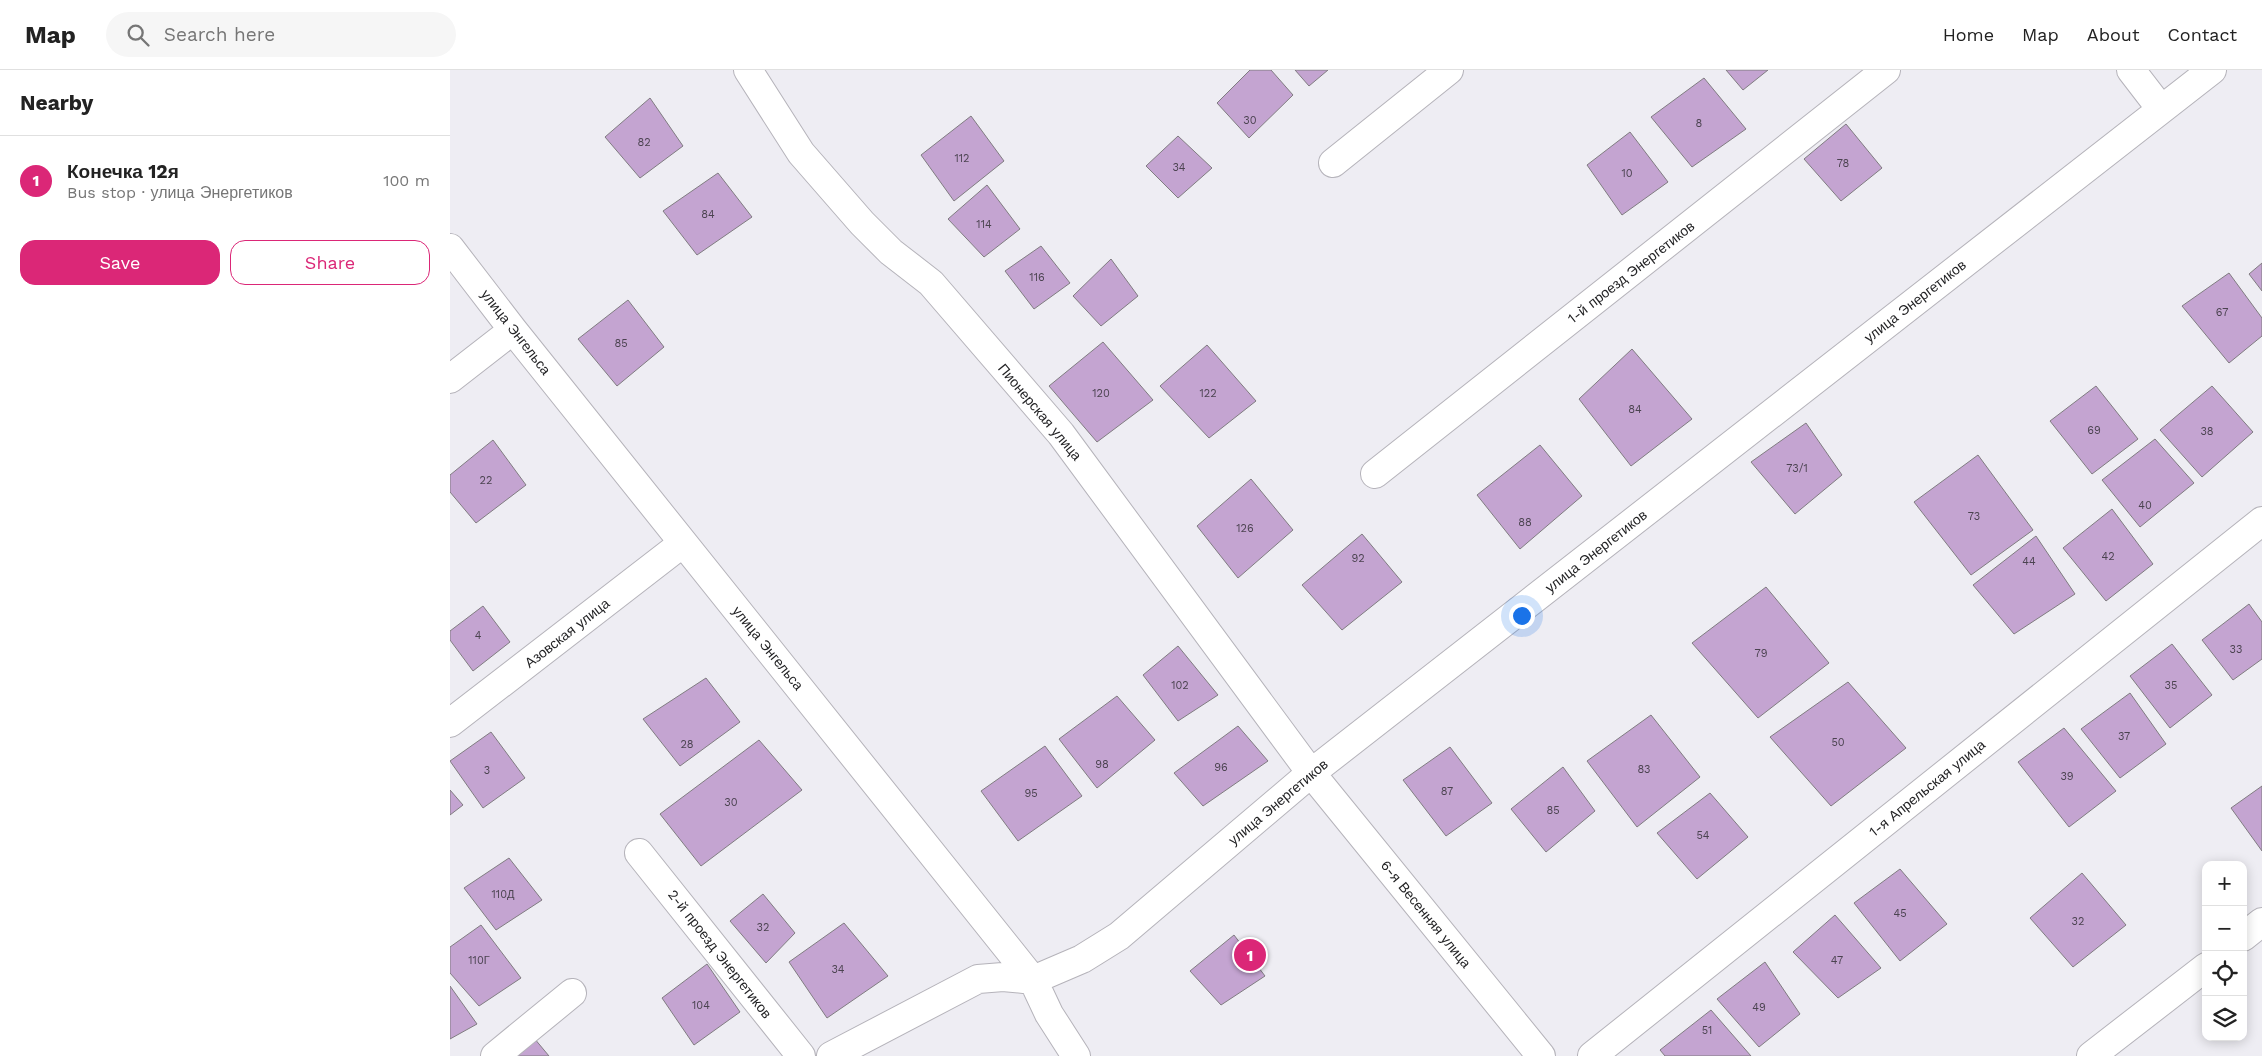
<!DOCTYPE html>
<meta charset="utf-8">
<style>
:root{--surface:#fff;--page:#f6f6f6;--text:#222;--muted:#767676;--line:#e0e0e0;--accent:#db2777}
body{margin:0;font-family:"Work Sans",sans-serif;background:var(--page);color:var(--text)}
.controls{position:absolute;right:15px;bottom:15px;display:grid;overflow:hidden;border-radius:10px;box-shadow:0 2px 12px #0003}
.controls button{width:45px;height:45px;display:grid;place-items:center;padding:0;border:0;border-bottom:1px solid var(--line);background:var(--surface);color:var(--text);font:25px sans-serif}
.you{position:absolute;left:1071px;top:545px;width:18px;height:18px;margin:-12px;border:4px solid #fff;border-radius:50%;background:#1a73e8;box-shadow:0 0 0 8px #1a73e833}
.badge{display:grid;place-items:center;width:32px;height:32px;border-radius:50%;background:var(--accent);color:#fff;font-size:16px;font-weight:700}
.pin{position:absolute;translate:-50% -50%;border:2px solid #fff;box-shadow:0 1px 5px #0006}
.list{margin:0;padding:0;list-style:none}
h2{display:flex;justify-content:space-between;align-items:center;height:65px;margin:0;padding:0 20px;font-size:21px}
h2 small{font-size:16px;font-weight:400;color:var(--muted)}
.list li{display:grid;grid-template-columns:32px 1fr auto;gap:15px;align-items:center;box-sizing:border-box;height:90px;padding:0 20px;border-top:1px solid var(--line)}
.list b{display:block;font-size:19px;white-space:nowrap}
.list p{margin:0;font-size:16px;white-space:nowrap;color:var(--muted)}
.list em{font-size:16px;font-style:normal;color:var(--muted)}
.actions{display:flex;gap:10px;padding:15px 20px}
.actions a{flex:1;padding:11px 0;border:1px solid var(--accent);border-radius:15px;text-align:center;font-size:18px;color:var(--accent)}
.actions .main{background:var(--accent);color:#fff}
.icon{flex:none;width:28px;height:28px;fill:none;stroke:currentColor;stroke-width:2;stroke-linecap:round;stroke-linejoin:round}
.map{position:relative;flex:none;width:1812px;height:986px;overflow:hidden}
header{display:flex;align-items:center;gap:30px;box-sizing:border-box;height:70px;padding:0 25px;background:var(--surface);border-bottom:1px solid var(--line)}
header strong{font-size:24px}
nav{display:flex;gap:28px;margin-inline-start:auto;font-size:18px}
.search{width:350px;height:45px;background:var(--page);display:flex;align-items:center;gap:12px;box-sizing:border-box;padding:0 18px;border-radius:28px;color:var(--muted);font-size:19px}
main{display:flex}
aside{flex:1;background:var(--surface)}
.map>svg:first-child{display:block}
.building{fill:#c4a4d1;stroke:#807c81}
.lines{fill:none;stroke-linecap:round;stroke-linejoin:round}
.minor-casing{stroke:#b5b3ba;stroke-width:30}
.minor{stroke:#fff;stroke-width:28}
.labels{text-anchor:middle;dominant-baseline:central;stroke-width:4;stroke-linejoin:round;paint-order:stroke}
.number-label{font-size:11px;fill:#4b4350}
.street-label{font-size:14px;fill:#232325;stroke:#fff}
</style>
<header>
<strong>Map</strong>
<div class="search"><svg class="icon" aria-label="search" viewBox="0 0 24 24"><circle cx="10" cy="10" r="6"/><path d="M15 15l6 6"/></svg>Search here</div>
<nav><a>Home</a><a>Map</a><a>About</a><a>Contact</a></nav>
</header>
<main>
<aside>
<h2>Nearby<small></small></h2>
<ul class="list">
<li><span class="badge">1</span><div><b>Конечка 12я</b><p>Bus stop · улица Энергетиков</p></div><em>100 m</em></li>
</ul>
<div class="actions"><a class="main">Save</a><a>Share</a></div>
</aside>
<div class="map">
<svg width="1812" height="986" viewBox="0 0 1812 986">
<rect width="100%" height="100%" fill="#eeedf3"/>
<path class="building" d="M800 0H821L843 25 799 68 767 33Z
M845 0H878L859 16Z
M1276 0H1318L1293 20Z
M1254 8 1296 59 1242 97 1201 47Z
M200 28 233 76 190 108 155 67Z
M521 46 554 91 504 131 471 85Z
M1396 54 1432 98 1391 131 1354 89Z
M1180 62 1218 112 1172 145 1137 95Z
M728 66 762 98 728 128 696 96Z
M268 103 302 147 247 185 213 141Z
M537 115 570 159 534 187 498 149Z
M591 176 620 213 584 239 555 201Z
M661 189 688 226 651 256 623 226Z
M1812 193V221L1799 204Z
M1779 203 1812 248V266L1779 293 1732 236Z
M178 230 214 277 167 316 128 269Z
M653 272 703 330 647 372 599 316Z
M757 275 806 331 759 368 710 316Z
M1182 279 1242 349 1181 396 1129 329Z
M1646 316 1688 369 1642 404 1600 351Z
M1762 316 1803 362 1752 407 1710 360Z
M1356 353 1392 405 1345 444 1301 392Z
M1705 369 1744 413 1690 457 1652 410Z
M43 370 76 415 26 453 0 422V405Z
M1090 375 1132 426 1070 479 1027 425Z
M1528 385 1583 460 1521 505 1464 432Z
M801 409 843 460 788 508 747 456Z
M1662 439 1703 494 1656 531 1613 478Z
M912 464 952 512 892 560 852 515Z
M1586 466 1625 524 1564 564 1523 515Z
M1316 517 1379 593 1308 648 1242 573Z
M1799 534 1812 552V589L1783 610 1752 570Z
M33 536 60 572 23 601 0 570V561Z
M1722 574 1762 625 1720 658 1680 606Z
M728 576 768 625 728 651 693 605Z
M256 608 290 652 230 696 193 649Z
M1398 612 1456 678 1381 736 1320 667Z
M1680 623 1716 674 1670 708 1631 659Z
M667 626 705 670 647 718 609 669Z
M1201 645 1250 707 1187 757 1137 691Z
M788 656 818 691 753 736 724 703Z
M1614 658 1666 721 1619 757 1568 692Z
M41 662 75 708 33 738 0 691Z
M309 670 352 720 251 796 210 744Z
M595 676 632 726 568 771 531 721Z
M1000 677 1042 733 996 766 953 710Z
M1113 697 1145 741 1096 782 1061 739Z
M1812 716V781L1781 738Z
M0 720 13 735 0 745Z
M1260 723 1298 767 1247 809 1207 763Z
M59 788 92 830 46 860 14 818Z
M1450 799 1497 854 1450 891 1404 833Z
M1632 803 1676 855 1623 897 1580 848Z
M313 824 345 863 316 893 280 851Z
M1385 845 1431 898 1388 928 1343 882Z
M394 853 438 906 377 948 339 892Z
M31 855 71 908 29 936 0 903V877Z
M784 865 815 906 771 935 740 901Z
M1315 892 1350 944 1309 977 1267 929Z
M257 894 290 942 244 975 212 928Z
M0 916 27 954 0 969Z
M1261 940 1301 986H1215L1210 980Z
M84 968 99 986H59Z"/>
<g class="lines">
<defs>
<path id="minor" d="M298 0 351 83 412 153 441 182 481 213 611 364 861 703 1091 986
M1681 0 1711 39
M883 93 999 0
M0 178 63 260 583 910 599 944 626 986
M0 309 63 260
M925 404 1436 0
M0 653 233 473
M189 783 351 986
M1793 867 1812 852
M45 986 122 923
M381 986 528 909 553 907 583 910 632 889 669 866 861 703 1762 0
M1142 986 1812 451
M1641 986 1756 897"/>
</defs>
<use href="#minor" class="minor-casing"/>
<use href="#minor" class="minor"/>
</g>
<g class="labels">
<g class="number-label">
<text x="800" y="50">30</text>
<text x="1249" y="53">8</text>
<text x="194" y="72">82</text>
<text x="512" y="88">112</text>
<text x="1393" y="93">78</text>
<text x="729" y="97">34</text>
<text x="1177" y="103">10</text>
<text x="258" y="144">84</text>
<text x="534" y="154">114</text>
<text x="587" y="207">116</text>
<text x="1772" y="242">67</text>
<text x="171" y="273">85</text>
<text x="651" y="323">120</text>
<text x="758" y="323">122</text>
<text x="1185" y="339">84</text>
<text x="1644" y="360">69</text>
<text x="1757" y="361">38</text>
<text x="1347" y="398">73/1</text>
<text x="36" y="410">22</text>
<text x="1695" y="435">40</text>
<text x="1524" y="446">73</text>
<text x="1075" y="452">88</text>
<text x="795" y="458">126</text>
<text x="1658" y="486">42</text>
<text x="908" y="488">92</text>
<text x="1579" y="491">44</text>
<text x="28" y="565">4</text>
<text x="1786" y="579">33</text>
<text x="1311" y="583">79</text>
<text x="730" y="615">102</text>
<text x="1721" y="615">35</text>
<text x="1674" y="666">37</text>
<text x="1388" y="672">50</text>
<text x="237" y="674">28</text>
<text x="652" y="694">98</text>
<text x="771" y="697">96</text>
<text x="1194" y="699">83</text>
<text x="37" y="700">3</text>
<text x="1617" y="706">39</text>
<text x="997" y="721">87</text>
<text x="581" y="723">95</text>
<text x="281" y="732">30</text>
<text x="1103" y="740">85</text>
<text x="1253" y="765">54</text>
<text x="53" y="824">110Д</text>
<text x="1450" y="843">45</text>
<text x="1628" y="851">32</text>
<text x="313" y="857">32</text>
<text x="29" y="890">110Г</text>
<text x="1387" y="890">47</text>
<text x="388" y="899">34</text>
<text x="251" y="935">104</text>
<text x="1309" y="937">49</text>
<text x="1257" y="960">51</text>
</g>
<g class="street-label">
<text transform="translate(1181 202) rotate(-38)">1-й проезд Энергетиков</text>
<text transform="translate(1465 231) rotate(-38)">улица Энергетиков</text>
<text transform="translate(66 262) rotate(52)">улица Энгельса</text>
<text transform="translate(590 342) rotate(50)">Пионерская улица</text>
<text transform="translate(1146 481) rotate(-38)">улица Энергетиков</text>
<text transform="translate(117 563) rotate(-38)">Азовская улица</text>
<text transform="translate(318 578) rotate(51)">улица Энгельса</text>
<text transform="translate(1477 718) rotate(-39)">1-я Апрельская улица</text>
<text transform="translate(828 732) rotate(-40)">улица Энергетиков</text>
<text transform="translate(976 844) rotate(51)">6-я Весенняя улица</text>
<text transform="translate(270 884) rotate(52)">2-й проезд Энергетиков</text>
</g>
</g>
</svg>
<div class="controls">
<button>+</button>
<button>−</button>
<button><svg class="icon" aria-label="locate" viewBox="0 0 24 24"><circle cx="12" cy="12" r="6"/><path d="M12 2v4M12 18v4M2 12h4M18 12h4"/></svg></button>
<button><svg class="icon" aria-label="layers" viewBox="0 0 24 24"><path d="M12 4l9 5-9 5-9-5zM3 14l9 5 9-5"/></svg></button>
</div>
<div class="you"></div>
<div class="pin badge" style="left:800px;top:885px">1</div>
</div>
</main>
